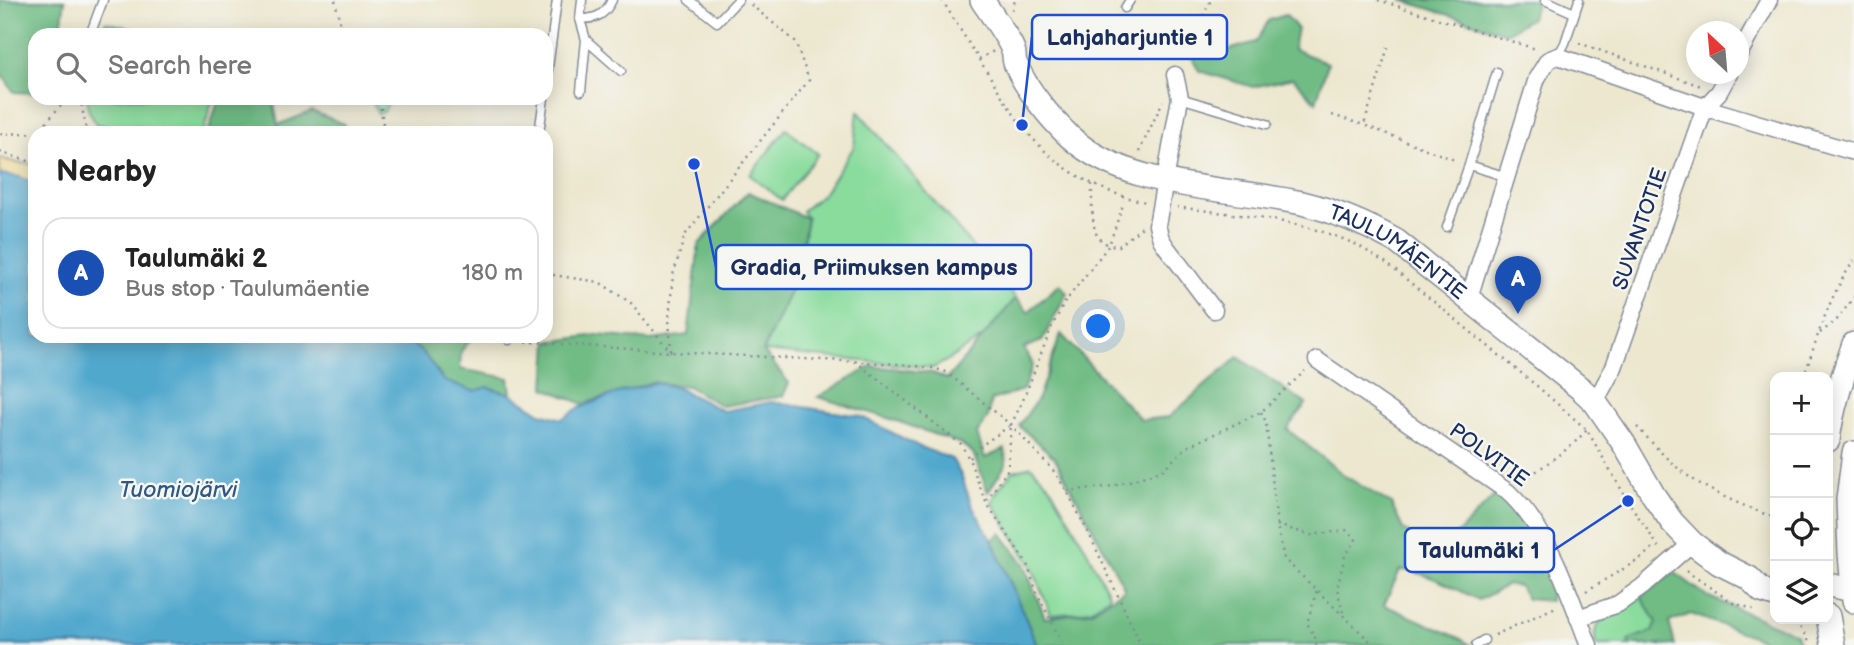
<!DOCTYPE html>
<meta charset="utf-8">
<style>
:root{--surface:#fff;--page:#f2f2f2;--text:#222;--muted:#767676;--line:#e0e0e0;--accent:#0f766e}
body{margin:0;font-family:"Balsamiq Sans",sans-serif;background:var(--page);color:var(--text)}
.controls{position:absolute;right:21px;bottom:21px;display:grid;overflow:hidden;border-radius:14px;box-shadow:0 4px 18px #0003}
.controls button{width:63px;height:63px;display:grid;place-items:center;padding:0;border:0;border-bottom:2px solid var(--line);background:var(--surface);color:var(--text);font:35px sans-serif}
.compass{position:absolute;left:1686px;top:21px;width:63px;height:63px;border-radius:50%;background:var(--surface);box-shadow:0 4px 18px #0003;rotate:334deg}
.you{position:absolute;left:1099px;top:327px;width:24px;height:24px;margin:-18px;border:5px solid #fff;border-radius:50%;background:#1a73e8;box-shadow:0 0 0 10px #1a73e833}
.badge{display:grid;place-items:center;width:46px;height:46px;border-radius:50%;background:var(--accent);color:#fff;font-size:23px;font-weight:700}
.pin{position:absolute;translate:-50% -58px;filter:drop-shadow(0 2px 4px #0008)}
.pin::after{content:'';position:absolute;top:37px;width:24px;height:21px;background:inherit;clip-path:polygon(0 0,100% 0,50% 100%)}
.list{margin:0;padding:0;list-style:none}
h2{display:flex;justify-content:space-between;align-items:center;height:91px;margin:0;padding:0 28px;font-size:30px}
h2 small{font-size:23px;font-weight:400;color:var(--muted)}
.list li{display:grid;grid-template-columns:46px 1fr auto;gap:21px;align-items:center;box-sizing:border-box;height:112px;margin:0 14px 14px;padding:0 14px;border:2px solid var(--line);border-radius:21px}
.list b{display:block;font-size:26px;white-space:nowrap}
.list p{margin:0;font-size:23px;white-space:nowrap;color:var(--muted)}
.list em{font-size:23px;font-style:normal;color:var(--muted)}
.icon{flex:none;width:38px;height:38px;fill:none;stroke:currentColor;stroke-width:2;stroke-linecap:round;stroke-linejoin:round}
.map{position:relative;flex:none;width:1854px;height:645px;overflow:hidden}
.search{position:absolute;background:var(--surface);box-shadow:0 4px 18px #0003;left:28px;top:28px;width:525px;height:77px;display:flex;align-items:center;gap:18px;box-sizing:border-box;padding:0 24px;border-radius:21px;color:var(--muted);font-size:26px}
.panel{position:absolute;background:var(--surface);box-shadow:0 4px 18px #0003;left:28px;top:126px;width:525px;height:217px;border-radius:21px}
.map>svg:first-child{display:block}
.green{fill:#8adc9d;stroke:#52867e;stroke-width:2}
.forest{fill:#6fbc84;stroke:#457671;stroke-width:2}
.sand{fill:#eeda9e;stroke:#84847e;stroke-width:2}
.water{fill:#51a8cd;stroke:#366c96;stroke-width:2}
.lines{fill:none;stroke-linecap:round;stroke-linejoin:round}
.service-casing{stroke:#848b96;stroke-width:11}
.minor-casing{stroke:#848b96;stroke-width:19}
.secondary-casing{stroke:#848b96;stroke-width:26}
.path{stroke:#848b96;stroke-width:2.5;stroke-dasharray:2 5;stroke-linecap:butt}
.service{stroke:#fff;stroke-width:8}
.minor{stroke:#fff;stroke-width:16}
.secondary{stroke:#fff;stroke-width:23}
.labels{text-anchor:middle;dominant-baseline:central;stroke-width:5;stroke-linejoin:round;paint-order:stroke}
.street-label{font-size:21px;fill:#1b2f5e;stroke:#f6f6f2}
.water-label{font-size:23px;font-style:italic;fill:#2e5985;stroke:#f6f6f2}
.leader{fill:none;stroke:#1d4ed8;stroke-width:2.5}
.callout-dot{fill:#1d4ed8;stroke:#f6f6f2;stroke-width:2.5}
.callout{fill:#f6f6f2;stroke:#1d4ed8;stroke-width:2.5}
.callout-label{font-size:23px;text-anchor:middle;font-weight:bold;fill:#1b2f5e}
</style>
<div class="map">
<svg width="1854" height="645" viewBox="0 0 1854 645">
<rect width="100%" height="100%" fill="#f6f6f2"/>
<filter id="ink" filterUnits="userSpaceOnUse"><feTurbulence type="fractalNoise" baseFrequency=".0143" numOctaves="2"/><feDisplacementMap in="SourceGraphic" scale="14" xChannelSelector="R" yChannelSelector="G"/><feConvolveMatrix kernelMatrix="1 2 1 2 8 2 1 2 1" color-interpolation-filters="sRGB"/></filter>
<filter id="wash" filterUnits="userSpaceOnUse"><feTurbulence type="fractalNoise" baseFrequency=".00686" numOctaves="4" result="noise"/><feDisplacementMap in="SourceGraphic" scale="28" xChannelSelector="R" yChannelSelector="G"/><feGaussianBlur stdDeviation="1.57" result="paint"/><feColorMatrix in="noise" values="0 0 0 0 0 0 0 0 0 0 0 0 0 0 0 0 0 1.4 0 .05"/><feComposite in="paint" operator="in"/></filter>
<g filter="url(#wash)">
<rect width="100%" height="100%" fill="#ece7ce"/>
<path class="green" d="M105 22 165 35H101Z
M87 98H213L203 133H152L148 129 135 127 129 131 96 124 88 109Z
M371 98H395L387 105 384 112 378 114Z
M858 111 1016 298 984 336 948 360 933 368 763 351 797 276 807 218 802 211 823 194 854 147Z
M786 129 818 154 782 200 750 175Z
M1031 466 1050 486 1086 549 1110 596 1092 609 1080 612 1051 615 1032 567 992 502 997 491 1013 471Z
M1641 597 1657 622 1653 631 1628 640 1630 645H1596C1589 620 1610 619 1626 608 1631 605 1636 600 1641 597Z"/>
<path class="forest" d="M0 0H65L60 35H35V93L14 92 0 72Z
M1402 0H1538L1531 18 1506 33Z
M1286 15 1297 28 1293 49 1328 63 1316 102 1293 78 1253 87 1199 71 1190 53 1196 40 1225 51 1256 42 1269 20Z
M219 98H273L278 125 312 111 344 124V133H208Z
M748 192 807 218 797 276 763 351 789 383 783 396 722 406 687 386 652 382 583 404 545 388 548 342 597 335 651 340 688 335 699 244Z
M1060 284 1067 293 1042 341 1024 348 1033 364 1023 390 991 400 988 417 977 434 985 458 1005 449 1006 464 988 492 973 453 961 444 894 420 818 397 872 366 933 373 947 379 1016 298 1028 312Z
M1061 334 1141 420 1169 417 1238 357 1306 404 1287 429 1345 476 1391 504 1403 529 1439 553 1497 493 1520 512 1537 535 1558 591 1550 595V601L1527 599 1519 586 1507 585 1479 600C1460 591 1420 569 1400 570L1384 605 1462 639 1470 645H1037L992 540 1001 533 1024 564 1045 618 1092 611 1125 589 1055 458 1019 426 1038 398Z
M403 336H474L461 351 460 369 509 378 511 394 488 387 474 391 444 381 424 354Z
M1674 572 1707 596 1796 634 1800 645H1777L1691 614 1669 622 1675 645H1630L1628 640 1653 631 1657 622 1641 597Z"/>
<path class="sand" d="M0 158 17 163 35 164V183L20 177 0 174Z"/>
<path class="water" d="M0 174 20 177 35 183V336H403L424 354 444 381 474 391 488 387 511 394 541 413 562 419 577 409 617 393 654 383 676 387 723 411 772 402 860 416 920 447 952 459 961 475 972 506 992 540 1037 645H0Z"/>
</g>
<g filter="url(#ink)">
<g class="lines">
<defs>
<path id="service" d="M689 0 717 22 738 0
M1545 0 1574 13
M1125 8 1130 0
M580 19C596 19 605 15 612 0
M90 35 103 0
M586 40 621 71
M1558 56 1565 43 1579 0
M546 83 557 0
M581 91 586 40 580 19 582 0
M1180 98 1267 124
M539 133 544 98
M1469 165 1497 72
M1447 227 1469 165 1507 177
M509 340V336
M1476 645 1484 640"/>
<path id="minor" d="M1738 56 1769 0
M1175 75 1180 98 1157 225 1161 239 1167 248 1214 310
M1469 298 1537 78 1548 60 1558 56 1713 110 1854 152
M1317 360 1508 492C1552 534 1567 590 1589 645
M1595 402 1614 367 1705 107 1719 92 1729 74
M1578 618 1618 604 1642 587 1692 543"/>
<g id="secondary">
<path id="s1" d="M982 0C990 12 1008 37 1013 50 1015 54 1013 60 1016 65 1026 89 1051 119 1070 137 1128 190 1229 187 1302 203 1335 211 1366 224 1396 241L1581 389 1595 402 1606 418 1624 444 1654 496 1672 522 1692 543 1719 563 1749 578 1762 591 1775 595"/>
<path d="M1828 440C1832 407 1843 376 1854 344"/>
<path d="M1854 453 1848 499 1850 553 1854 601"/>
<path d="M1828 585 1853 590"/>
<path d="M1828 616 1833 645"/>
</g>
</defs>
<use href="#service" class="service-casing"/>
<use href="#minor" class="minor-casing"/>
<use href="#secondary" class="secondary-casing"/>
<path class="path" d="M335 0 343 35
M942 0C958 26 974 52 991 78 1005 101 1019 125 1038 144 1066 174 1106 194 1146 202
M1378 0 1536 49
M1012 10 1015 0
M295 28 297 35
M1579 43 1701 86
M1388 47 1364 125 1457 161
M979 59 994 51
M1182 60 1211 0
M80 98 87 132
M380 101 383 124 391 132
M1332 115 1364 125
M37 133 67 98
M49 133H96
M0 134 35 133
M0 152 35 163
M1139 152 1163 101
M1092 184C1092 196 1091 227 1098 237 1103 244 1112 246 1119 246L1142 227
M1177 207C1236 215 1301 219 1357 245 1366 250 1375 257 1385 262L1537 386 1587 430 1628 501 1660 549
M546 274 599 282 631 303 671 352
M1820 333 1836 321 1854 297
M473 336 479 340H499
M519 341 671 352 900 364 933 368 946 372 1011 425 1053 470 1067 491 1091 538 1141 645
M671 351 669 319 673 275 685 235 809 80 795 41 750 4
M855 361 961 444 969 459 986 502 1027 564 1037 593 1063 645
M1804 377C1817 338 1829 295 1854 261
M1261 412 1266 422 1277 525 1284 559 1374 645
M1011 425 1023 400 1052 326 1065 302 1109 245 1124 202
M1637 427C1651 441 1664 457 1679 469 1707 492 1742 505 1775 518
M970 458 982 445 1011 425 1008 469 986 502
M1519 484 1571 446 1588 429
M1067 491 1113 486 1161 471 1187 447 1261 412 1305 371
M1277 525 1311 535 1348 530 1356 540 1345 556 1337 588 1343 613
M1686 571 1733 603 1753 609
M1586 591 1640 559 1656 545
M1781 619C1798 624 1804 628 1810 645
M1495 635 1558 606
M1316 645 1317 641 1307 623 1317 590"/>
<use href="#service" class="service"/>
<use href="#minor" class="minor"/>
<use href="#secondary" class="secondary"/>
</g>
</g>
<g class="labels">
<g class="street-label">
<text transform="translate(1640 229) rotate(-71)">SUVANTOTIE</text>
<text stroke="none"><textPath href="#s1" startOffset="518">TAULUMÄENTIE</textPath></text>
<text transform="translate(1489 455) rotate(36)">POLVITIE</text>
</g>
<g class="water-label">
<text x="178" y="490">Tuomiojärvi</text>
</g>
</g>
<path class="leader" d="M1022 125L1032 37M694 164L716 267M1628 501L1554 550"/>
<g class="callout-dot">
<circle cx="1022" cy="125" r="7"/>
<circle cx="694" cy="164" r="7"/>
<circle cx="1628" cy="501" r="7"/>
</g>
<g class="callout">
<rect x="1032" y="15" width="195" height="44" rx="7"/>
<rect x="716" y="245" width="315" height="44" rx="7"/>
<rect x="1405" y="528" width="149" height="44" rx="7"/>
</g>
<g class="callout-label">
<text x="1130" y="45">Lahjaharjuntie 1</text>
<text x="874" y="275">Gradia, Priimuksen kampus</text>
<text x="1479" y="558">Taulumäki 1</text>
</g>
</svg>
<div class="controls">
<button>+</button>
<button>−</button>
<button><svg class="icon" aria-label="locate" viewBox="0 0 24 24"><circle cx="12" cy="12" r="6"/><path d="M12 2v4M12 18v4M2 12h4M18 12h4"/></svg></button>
<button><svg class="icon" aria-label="layers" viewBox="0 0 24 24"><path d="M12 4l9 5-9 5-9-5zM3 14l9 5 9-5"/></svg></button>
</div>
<svg class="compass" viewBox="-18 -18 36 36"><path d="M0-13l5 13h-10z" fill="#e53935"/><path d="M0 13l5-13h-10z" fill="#767676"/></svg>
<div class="you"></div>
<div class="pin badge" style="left:1518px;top:314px;background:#1a4fb4">A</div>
<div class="search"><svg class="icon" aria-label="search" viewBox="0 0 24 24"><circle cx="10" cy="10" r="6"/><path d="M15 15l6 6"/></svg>Search here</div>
<section class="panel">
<h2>Nearby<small></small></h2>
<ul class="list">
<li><span class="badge" style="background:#1a4fb4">A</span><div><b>Taulumäki 2</b><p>Bus stop · Taulumäentie</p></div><em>180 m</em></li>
</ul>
</section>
</div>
